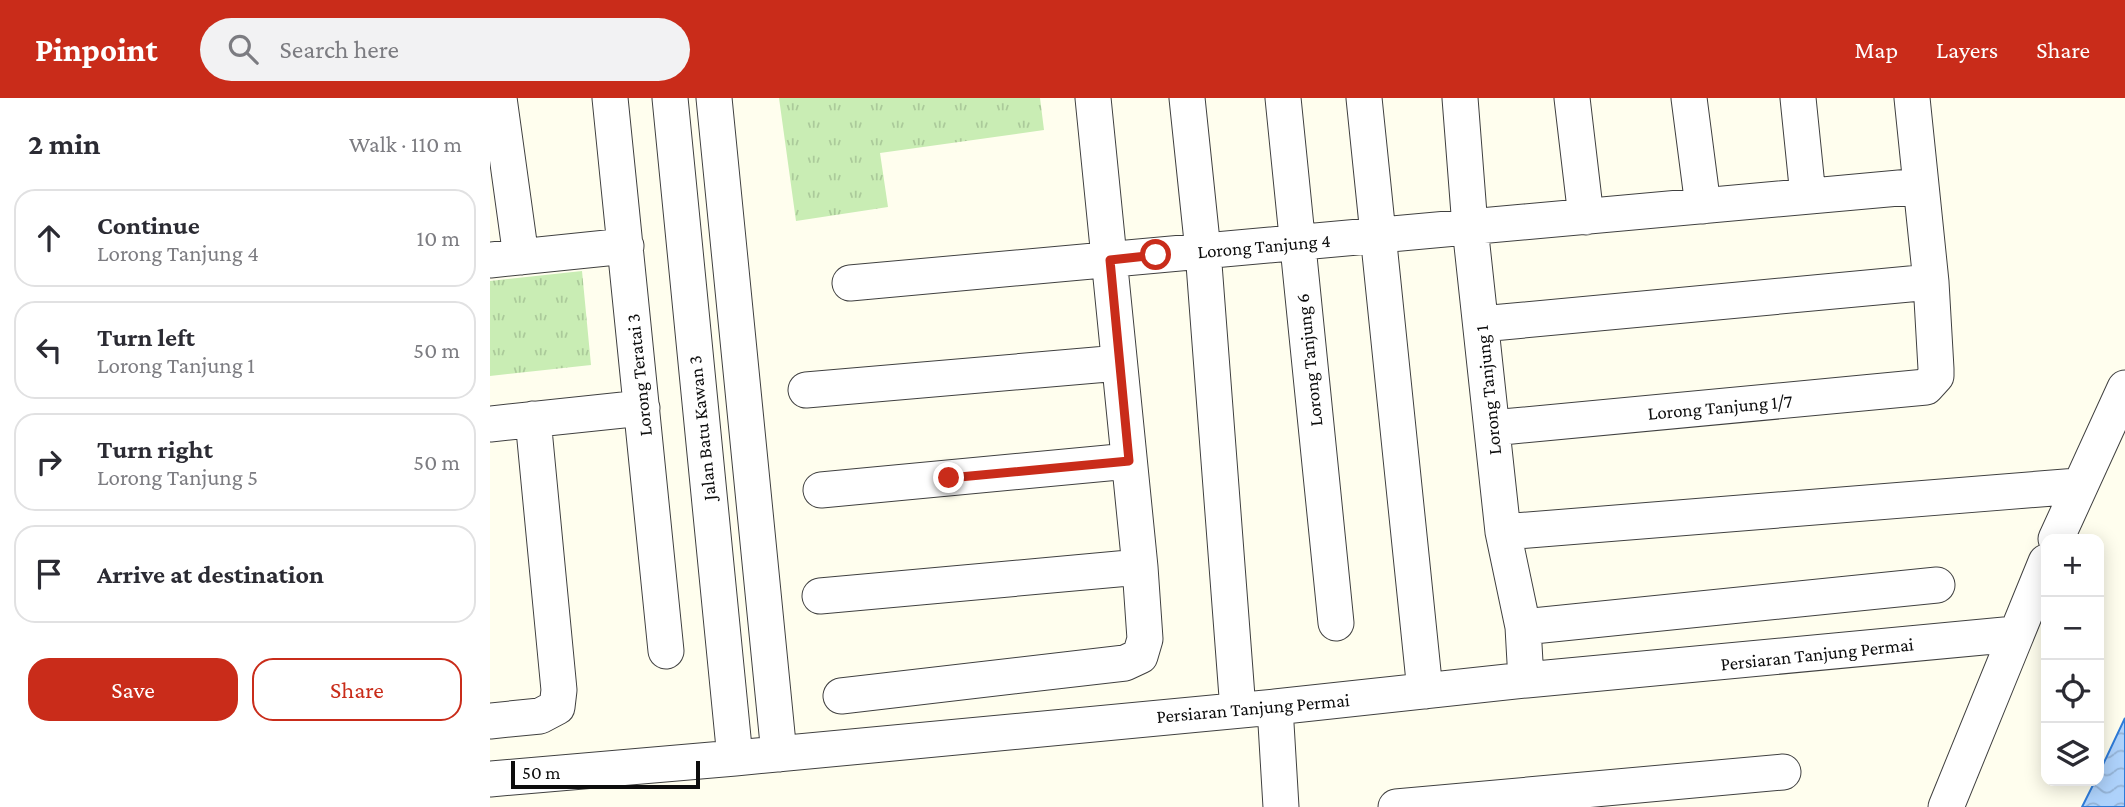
<!DOCTYPE html>
<meta charset="utf-8">
<style>
:root{--surface:#fff;--page:#f2f2f3;--text:#2b2b33;--muted:#7c7c81;--line:#e1e1e2;--accent:#c92c1a}
body{margin:0;font-family:"Crimson Pro",serif;background:var(--page);color:var(--text)}
.controls{position:absolute;right:21px;bottom:21px;display:grid;overflow:hidden;border-radius:14px;box-shadow:0 4px 18px #0003}
.controls button{width:63px;height:63px;display:grid;place-items:center;padding:0;border:0;border-bottom:2px solid var(--line);background:var(--surface);color:var(--text);font:35px sans-serif}
.scale{position:absolute;left:21px;bottom:18px;width:189px;box-sizing:border-box;padding-left:7px;border:4px solid #0d0d0d;border-top:0;font-size:19px;line-height:24px;white-space:nowrap;color:#0d0d0d;-webkit-text-stroke:5px #fff;paint-order:stroke}
.stop{position:absolute;width:21px;height:21px;margin:-16px;border:5px solid #c92c1a;border-radius:50%;background:#fff}
.stop.end{background:#c92c1a;border-color:#fff;box-shadow:0 2px 7px #0008}
.list{margin:0;padding:0;list-style:none}
h2{display:flex;justify-content:space-between;align-items:center;height:91px;margin:0;padding:0 28px;font-size:30px}
h2 small{font-size:23px;font-weight:400;color:var(--muted)}
.list li{display:grid;grid-template-columns:46px 1fr auto;gap:21px;align-items:center;box-sizing:border-box;height:98px;margin:0 14px 14px;padding:0 14px;border:2px solid var(--line);border-radius:21px}
.list b{display:block;font-size:26px;white-space:nowrap}
.list p{margin:0;font-size:23px;white-space:nowrap;color:var(--muted)}
.list em{font-size:23px;font-style:normal;color:var(--muted)}
.actions{display:flex;gap:14px;padding:21px 28px}
.actions a{flex:1;padding:16px 0;border:2px solid var(--accent);border-radius:21px;text-align:center;font-size:24px;color:var(--accent)}
.actions .main{background:var(--accent);color:#fff}
.icon{flex:none;width:38px;height:38px;fill:none;stroke:currentColor;stroke-width:2;stroke-linecap:round;stroke-linejoin:round}
.map{position:relative;flex:none;width:1635px;height:709px;overflow:hidden}
header{display:flex;align-items:center;gap:42px;box-sizing:border-box;height:98px;padding:0 35px;background:var(--accent);color:#fff}
header strong{font-size:33px}
nav{display:flex;gap:38px;margin-inline-start:auto;font-size:24px}
.search{width:490px;height:63px;background:var(--page);display:flex;align-items:center;gap:18px;box-sizing:border-box;padding:0 24px;border-radius:38px;color:var(--muted);font-size:26px}
main{display:flex}
aside{flex:1;background:var(--surface)}
.map>svg:first-child{display:block}
.grass{fill:url(#grass-tufts)}
.water{fill:url(#water-waves);stroke:#2e7bd8;stroke-width:2}
.lines{fill:none;stroke-linecap:round;stroke-linejoin:round}
.minor-casing{stroke:#404040;stroke-width:37}
.minor{stroke:#fff;stroke-width:35}
.route{stroke:#c92c1a;stroke-width:9}
.labels{text-anchor:middle;dominant-baseline:central;stroke-width:7;stroke-linejoin:round;paint-order:stroke}
.street-label{font-size:19px;fill:#0d0d0d;stroke:#fff}
</style>
<header>
<strong>Pinpoint</strong>
<div class="search"><svg class="icon" aria-label="search" viewBox="0 0 24 24"><circle cx="10" cy="10" r="6"/><path d="M15 15l6 6"/></svg>Search here</div>
<nav><a>Map</a><a>Layers</a><a>Share</a></nav>
</header>
<main>
<aside>
<h2>2 min<small>Walk · 110 m</small></h2>
<ul class="list">
<li><svg class="icon" aria-label="ahead" viewBox="0 0 24 24"><path d="M12 20V5M6 11l6-6 6 6"/></svg><div><b>Continue</b><p>Lorong Tanjung 4</p></div><em>10 m</em></li>
<li><svg class="icon" aria-label="left" viewBox="0 0 24 24"><path d="M17 20v-9H6M10 6l-5 5 5 5"/></svg><div><b>Turn left</b><p>Lorong Tanjung 1</p></div><em>50 m</em></li>
<li><svg class="icon" aria-label="right" viewBox="0 0 24 24"><path d="M7 20v-9h11M14 6l5 5-5 5"/></svg><div><b>Turn right</b><p>Lorong Tanjung 5</p></div><em>50 m</em></li>
<li><svg class="icon" aria-label="arrive" viewBox="0 0 24 24"><path d="M6 21V4h12l-3 4 3 4H6"/></svg><div><b>Arrive at destination</b></div></li>
</ul>
<div class="actions"><a class="main">Save</a><a>Share</a></div>
</aside>
<div class="map">
<svg width="1635" height="709" viewBox="0 0 1635 709">
<defs>
<pattern id="grass-tufts" width="24" height="20" patternUnits="userSpaceOnUse" patternTransform="scale(1.75)"><rect width="24" height="20" fill="#c9edb4"/><path d="M3 7l-1-3M5 7V3M7 7l1-3M15 17l-1-3M17 17v-4M19 17l1-3" fill="none" stroke="#abca9a"/></pattern>
<pattern id="water-waves" width="16" height="10" patternUnits="userSpaceOnUse" patternTransform="scale(1.75)"><rect width="16" height="10" fill="#aed2fb"/><path d="M0 5q4-4 8 0t8 0" fill="none" stroke="#94b3d6"/></pattern>
</defs>
<rect width="100%" height="100%" fill="#fffeee"/>
<path class="grass" d="M289 0H550L554 32 390 55 398 109 306 123Z
M92 173 101 267 0 278V183Z"/>
<path class="water" d="M1635 620V709H1592L1605 683H1609V675Z"/>
<g class="lines">
<defs>
<path id="minor" d="M9 0 31 159
M120 0 176 553
M180 0 245 660
M224 0 289 656
M697 0 713 153 748 612
M793 0 846 525
M874 0 935 593
M970 0 980 129 1013 434 1033 529 1036 582
M1082 0 1096 119
M1199 0 1213 108
M1308 0 1318 98
M0 162 136 148
M360 185 1431 88
M991 226 1441 184
M316 292 629 265
M0 326 152 310
M1002 330 1436 289 1446 278V271L1441 184 1422 0
M331 392 639 363
M1013 434 1588 388
M1566 441 1635 290
M330 498 650 469
M1033 529 1447 487
M351 598 635 565 650 558 655 541 650 469 603 0
M785 609 791 709
M0 623 50 618 67 609 69 592 43 321
M0 681 245 660 785 609 1036 582 1525 536
M906 709 1293 674
M1456 709 1556 464"/>
</defs>
<use href="#minor" class="minor-casing"/>
<use href="#minor" class="minor"/>
</g>
<g class="lines">
<path class="route" d="M459 380 639 363 620 162 666 157"/>
</g>
<g class="labels">
<g class="street-label">
<text transform="translate(774 148) rotate(-5)">Lorong Tanjung 4</text>
<text transform="translate(819 262) rotate(-96)">Lorong Tanjung 6</text>
<text transform="translate(149 277) rotate(-96)">Lorong Teratai 3</text>
<text transform="translate(998 292) rotate(-96)">Lorong Tanjung 1</text>
<text transform="translate(1230 309) rotate(-5)">Lorong Tanjung 1/7</text>
<text transform="translate(212 330) rotate(-96)">Jalan Batu Kawan 3</text>
<text transform="translate(1327 556) rotate(-6)">Persiaran Tanjung Permai</text>
<text transform="translate(763 610) rotate(-5)">Persiaran Tanjung Permai</text>
</g>
</g>
</svg>
<div class="controls">
<button>+</button>
<button>−</button>
<button><svg class="icon" aria-label="locate" viewBox="0 0 24 24"><circle cx="12" cy="12" r="6"/><path d="M12 2v4M12 18v4M2 12h4M18 12h4"/></svg></button>
<button><svg class="icon" aria-label="layers" viewBox="0 0 24 24"><path d="M12 4l9 5-9 5-9-5zM3 14l9 5 9-5"/></svg></button>
</div>
<div class="scale">50 m</div>
<div class="stop" style="left:666px;top:157px"></div>
<div class="stop end" style="left:459px;top:380px"></div>
</div>
</main>
